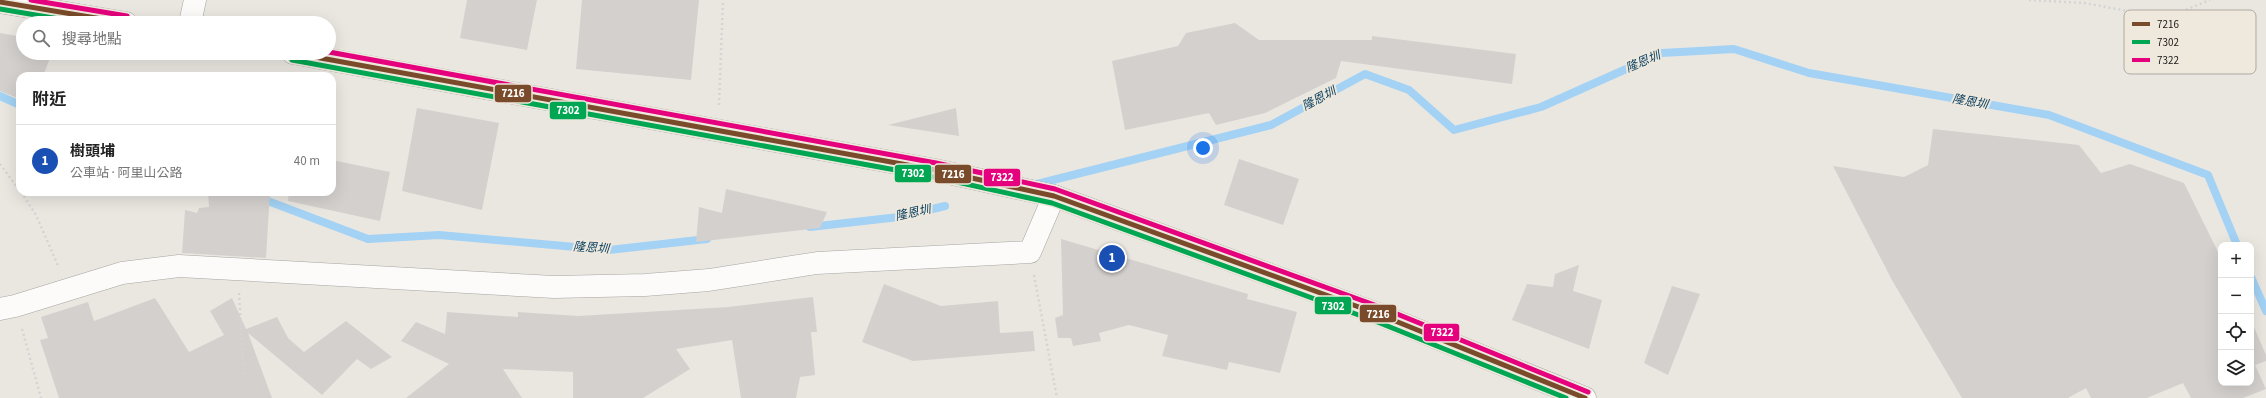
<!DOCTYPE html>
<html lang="zh-TW">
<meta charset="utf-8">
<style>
:root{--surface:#fff;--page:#f6f6f6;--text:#222;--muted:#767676;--line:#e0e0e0;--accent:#63615c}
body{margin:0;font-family:"Source Sans 3","Noto Sans TC",sans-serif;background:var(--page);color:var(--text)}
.controls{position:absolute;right:12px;bottom:12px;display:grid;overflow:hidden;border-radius:8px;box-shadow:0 4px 16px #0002}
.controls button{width:36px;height:36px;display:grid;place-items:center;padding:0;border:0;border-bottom:1px solid var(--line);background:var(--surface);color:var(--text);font:20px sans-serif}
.you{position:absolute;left:1203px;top:148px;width:14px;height:14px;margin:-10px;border:3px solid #fff;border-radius:50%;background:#1a73e8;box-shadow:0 0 0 6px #1a73e833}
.badge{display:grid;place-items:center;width:26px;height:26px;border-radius:50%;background:var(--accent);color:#fff;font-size:13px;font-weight:700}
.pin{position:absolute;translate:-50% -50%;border:2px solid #fff;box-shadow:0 1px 4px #0006}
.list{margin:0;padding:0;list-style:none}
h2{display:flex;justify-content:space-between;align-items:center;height:52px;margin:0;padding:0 16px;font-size:17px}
h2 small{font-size:13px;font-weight:400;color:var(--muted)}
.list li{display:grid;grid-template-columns:26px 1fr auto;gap:12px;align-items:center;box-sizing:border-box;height:72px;padding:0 16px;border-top:1px solid var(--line)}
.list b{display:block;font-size:15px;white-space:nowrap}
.list p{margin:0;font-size:13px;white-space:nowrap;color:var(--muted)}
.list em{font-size:13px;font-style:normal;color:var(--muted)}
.icon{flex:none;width:22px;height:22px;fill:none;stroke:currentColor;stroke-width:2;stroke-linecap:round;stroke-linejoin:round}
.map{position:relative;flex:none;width:2266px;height:398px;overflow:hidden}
.search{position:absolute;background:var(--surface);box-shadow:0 4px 16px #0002;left:16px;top:16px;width:320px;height:44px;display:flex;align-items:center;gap:10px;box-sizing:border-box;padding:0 14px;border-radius:22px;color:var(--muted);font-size:15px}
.panel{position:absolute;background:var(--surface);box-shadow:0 4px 16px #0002;left:16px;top:72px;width:320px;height:124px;border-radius:12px}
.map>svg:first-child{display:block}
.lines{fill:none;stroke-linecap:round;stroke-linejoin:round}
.stream{stroke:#a3d2f4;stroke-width:8}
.building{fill:#d4d0ce}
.street-casing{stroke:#a7a5a1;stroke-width:23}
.secondary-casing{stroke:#a7a5a1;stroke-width:23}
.primary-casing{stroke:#a7a5a1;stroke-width:23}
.path{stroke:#d5d4d3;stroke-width:2.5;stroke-dasharray:2 3;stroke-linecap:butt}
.street{stroke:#fcfbfa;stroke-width:22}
.secondary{stroke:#fcfbfa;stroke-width:22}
.primary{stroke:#fcfbfa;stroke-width:22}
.bus-1-casing{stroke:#eee8dd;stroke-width:8}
.bus-2-casing{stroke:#eee8dd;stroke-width:8}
.bus-3-casing{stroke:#eee8dd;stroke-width:8}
.bus-1{stroke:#7a4b2a;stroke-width:5}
.bus-2{stroke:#00a651;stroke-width:5}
.bus-3{stroke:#e5007d;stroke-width:5}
.labels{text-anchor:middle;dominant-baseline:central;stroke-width:4;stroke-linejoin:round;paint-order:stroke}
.water-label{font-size:12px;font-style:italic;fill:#0c4263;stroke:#eee8dd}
.key{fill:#eee8dd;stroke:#afaaa1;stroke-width:1}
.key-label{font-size:11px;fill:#1b1915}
.line-badge{stroke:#eee8dd;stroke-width:1.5}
.badge-label{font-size:11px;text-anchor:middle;font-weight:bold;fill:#fff}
</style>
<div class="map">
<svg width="2266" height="398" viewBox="0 0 2266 398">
<rect width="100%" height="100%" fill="#eae7e1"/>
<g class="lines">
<path class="stream" d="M0 96 20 105
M1033 185 1271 125 1365 74 1409 90 1454 130 1541 107 1662 53 1734 49 1809 73 2049 115 2208 175 2237 245
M244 192 368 239 439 235 609 250 707 239
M810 227 899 217 945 206
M2251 277 2266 311"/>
</g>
<path class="building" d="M467 0H537L527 50 460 38Z
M582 0H699L691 80 576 69Z
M1235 23 1259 40H1372V36L1516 54 1512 84 1341 61 1336 78 1265 113 1216 125 1209 113 1125 130 1112 61 1178 46 1186 33Z
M0 33 23 37V53H52L43 76H20V99L0 91Z
M417 108 499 123 482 210 402 191Z
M956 108 959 136 888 125Z
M1933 129 2079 145 2101 173 2130 164 2184 183 2221 258V383H2251V320L2266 355V361L2255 365 2266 389 2243 398H2191L2183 383 2147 398H2091L2086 388 2068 398H1962L1893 282 1833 166 1904 177 1928 165Z
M1239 159 1299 179 1283 225 1224 205Z
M332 160 390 172 380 221 288 201 289 192H332Z
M726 189 827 212 820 228 696 242 699 207 722 213Z
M208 192H270L266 258 182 253 185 210 197 213 199 208 209 207Z
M1061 239 1248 294 1247 299 1297 312 1280 373 1229 362 1227 370 1162 356 1168 335 1129 325 1099 333 1101 341 1073 346 1071 338H1058L1055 318 1063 315Z
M1579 265 1573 291 1602 300 1589 349 1512 320 1527 284 1553 287 1555 274Z
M884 284 941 306 998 301 1000 333 1033 331 1035 351 913 361 862 342Z
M1672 286 1700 294 1668 375 1644 363Z
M813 297 817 332H811L815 375 800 377 796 398H741L732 340 676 349 690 369 643 398H573V372L503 369 522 398H406L449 364 401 341 416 322 445 334 447 312 518 317V312L578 316 728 307Z
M155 298 189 352 224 335 210 311 232 298 246 329 277 317 288 338 304 352 346 321 392 357 371 369 357 359 322 395 248 333 272 398H59L40 340 48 338 41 317 88 302 94 321Z"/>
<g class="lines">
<defs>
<path id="street" d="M190 23 195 0"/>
<path id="secondary" d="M0 309 15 306 122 273 179 266 554 287 645 285 709 280 817 263 1030 252 1054 196"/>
<path id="primary" d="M0 2 126 23
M293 53 935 170 1054 196 1378 314 1585 398"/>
</defs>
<use href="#street" class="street-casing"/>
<use href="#secondary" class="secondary-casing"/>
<use href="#primary" class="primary-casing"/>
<path class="path" d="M2029 0 2084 3 2166 18 2210 0
M719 105 723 0
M0 164 20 191
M21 192 36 215 59 268
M1034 275 1057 398
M239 293 244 377
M22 329 41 398"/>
<use href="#street" class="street"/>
<use href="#secondary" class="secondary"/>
<use href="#primary" class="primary"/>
<defs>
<path id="bus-1" d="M0 2 126 23
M293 53 935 170 1054 196 1378 314 1585 398"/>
<path id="bus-2" d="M0 9 83 23
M292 60 934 177 1052 203 1375 321 1566 398"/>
<path id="bus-3" d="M31 0 127 16
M329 52 936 163 1055 189 1380 307 1588 392"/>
</defs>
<use href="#bus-1" class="bus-1-casing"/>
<use href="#bus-2" class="bus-2-casing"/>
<use href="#bus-3" class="bus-3-casing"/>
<use href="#bus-1" class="bus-1"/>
<use href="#bus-2" class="bus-2"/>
<use href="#bus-3" class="bus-3"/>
</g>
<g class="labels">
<g class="water-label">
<text transform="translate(1643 62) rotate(-23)">隆恩圳</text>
<text transform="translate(1319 99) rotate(-28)">隆恩圳</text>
<text transform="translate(1970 102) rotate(10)">隆恩圳</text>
<text transform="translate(913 213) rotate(-12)">隆恩圳</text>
<text transform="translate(591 248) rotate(4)">隆恩圳</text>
</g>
</g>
<rect x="2124" y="10" width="132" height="64" rx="6" class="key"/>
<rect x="2132" y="22" width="18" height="4" fill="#7a4b2a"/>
<rect x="2132" y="40" width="18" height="4" fill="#00a651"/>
<rect x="2132" y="58" width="18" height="4" fill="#e5007d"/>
<g class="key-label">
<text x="2157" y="28">7216</text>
<text x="2157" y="46">7302</text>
<text x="2157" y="64">7322</text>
</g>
<g class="line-badge">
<rect x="494" y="84" width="38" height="19" rx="4" fill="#7a4b2a"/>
<rect x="549" y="101" width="38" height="19" rx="4" fill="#00a651"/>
<rect x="894" y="164" width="38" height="19" rx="4" fill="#00a651"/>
<rect x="934" y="164" width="38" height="20" rx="4" fill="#7a4b2a"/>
<rect x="983" y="168" width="38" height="19" rx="4" fill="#e5007d"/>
<rect x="1314" y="296" width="38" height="19" rx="4" fill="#00a651"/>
<rect x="1359" y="304" width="38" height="19" rx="4" fill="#7a4b2a"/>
<rect x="1423" y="323" width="37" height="19" rx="4" fill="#e5007d"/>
</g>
<g class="badge-label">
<text x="513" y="97">7216</text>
<text x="568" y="114">7302</text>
<text x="913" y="177">7302</text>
<text x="953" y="178">7216</text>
<text x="1002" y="181">7322</text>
<text x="1333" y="310">7302</text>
<text x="1378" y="318">7216</text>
<text x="1442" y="336">7322</text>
</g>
</svg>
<div class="controls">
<button>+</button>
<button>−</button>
<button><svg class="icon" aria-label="locate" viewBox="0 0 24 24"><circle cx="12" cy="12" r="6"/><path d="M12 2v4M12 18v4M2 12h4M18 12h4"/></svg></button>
<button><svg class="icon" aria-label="layers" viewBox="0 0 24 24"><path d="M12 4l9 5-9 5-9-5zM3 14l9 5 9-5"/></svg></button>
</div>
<div class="you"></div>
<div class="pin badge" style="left:1112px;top:258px;background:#1a4fb4">1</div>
<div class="search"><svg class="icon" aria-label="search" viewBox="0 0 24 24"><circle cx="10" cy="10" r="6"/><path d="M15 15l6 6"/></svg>搜尋地點</div>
<section class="panel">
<h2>附近<small></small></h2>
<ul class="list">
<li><span class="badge" style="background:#1a4fb4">1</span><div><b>樹頭埔</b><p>公車站 · 阿里山公路</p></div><em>40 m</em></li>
</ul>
</section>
</div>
